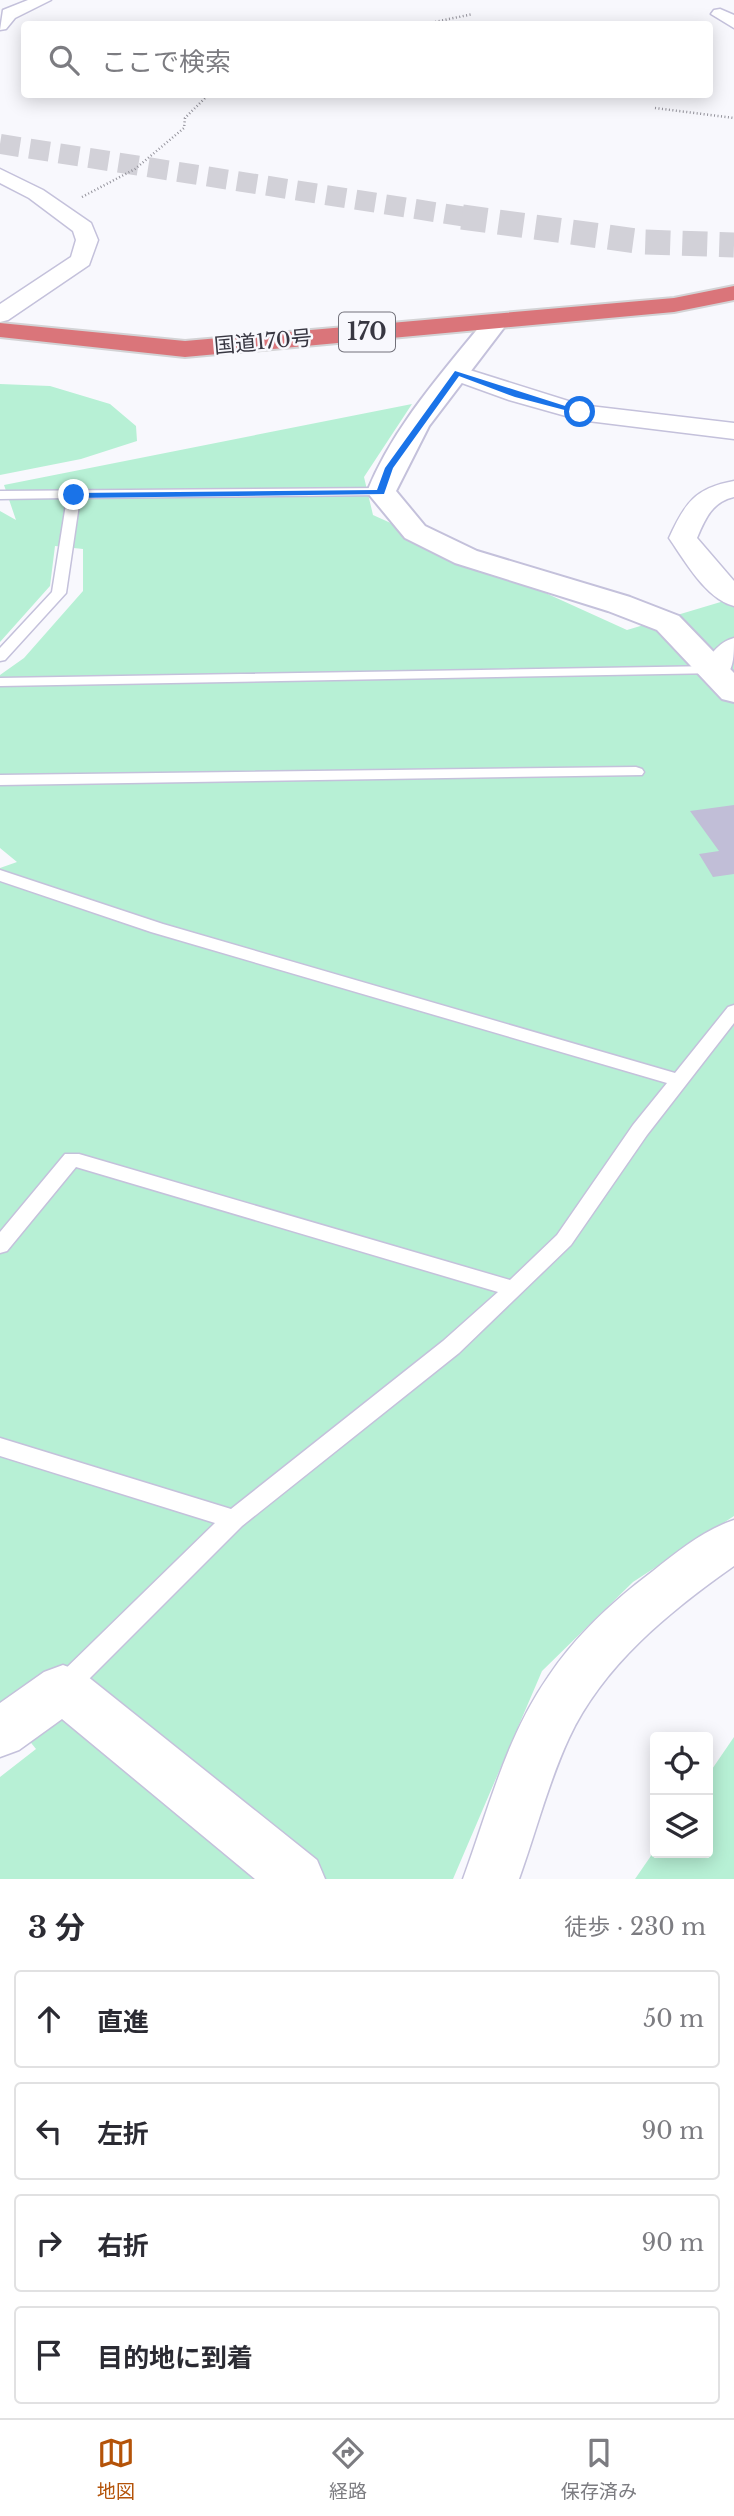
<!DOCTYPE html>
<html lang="ja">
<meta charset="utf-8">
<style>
:root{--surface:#fff;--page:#f7f7f7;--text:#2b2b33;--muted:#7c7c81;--line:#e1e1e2;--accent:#b45309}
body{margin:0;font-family:"Libre Baskerville","Noto Sans JP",serif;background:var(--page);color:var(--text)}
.controls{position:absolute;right:21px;bottom:21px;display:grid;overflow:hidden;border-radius:7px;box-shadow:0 4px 18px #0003}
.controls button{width:63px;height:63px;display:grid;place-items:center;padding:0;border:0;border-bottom:2px solid var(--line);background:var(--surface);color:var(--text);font:35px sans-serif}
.stop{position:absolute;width:21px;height:21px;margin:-16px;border:5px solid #1a73e8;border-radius:50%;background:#fff}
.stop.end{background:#1a73e8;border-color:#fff;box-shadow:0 2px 7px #0008}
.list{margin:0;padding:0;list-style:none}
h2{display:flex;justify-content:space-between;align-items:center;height:91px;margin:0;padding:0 28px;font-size:30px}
h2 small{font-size:23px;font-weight:400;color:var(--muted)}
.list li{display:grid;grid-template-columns:46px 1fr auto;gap:21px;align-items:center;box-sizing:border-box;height:98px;margin:0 14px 14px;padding:0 14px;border:2px solid var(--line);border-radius:7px}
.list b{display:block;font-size:26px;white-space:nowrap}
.list em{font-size:23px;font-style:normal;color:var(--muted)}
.icon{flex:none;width:38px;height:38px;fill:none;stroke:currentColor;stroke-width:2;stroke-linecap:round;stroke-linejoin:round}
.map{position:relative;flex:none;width:734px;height:1879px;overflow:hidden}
.search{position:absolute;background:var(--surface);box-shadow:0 4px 18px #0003;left:21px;right:21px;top:21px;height:77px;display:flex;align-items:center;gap:18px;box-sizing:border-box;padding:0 24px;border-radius:7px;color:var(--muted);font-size:26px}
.sheet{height:539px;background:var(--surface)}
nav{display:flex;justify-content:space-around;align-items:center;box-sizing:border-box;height:98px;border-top:2px solid var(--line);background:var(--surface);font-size:19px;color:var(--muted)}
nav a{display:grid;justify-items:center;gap:4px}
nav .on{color:var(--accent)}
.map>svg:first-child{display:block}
.green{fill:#b7f0d5}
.building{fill:#c1bed7}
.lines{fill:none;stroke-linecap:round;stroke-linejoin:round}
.highway-tunnel-far1{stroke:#d2d1d8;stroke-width:20;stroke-dasharray:20 10;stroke-linecap:butt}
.highway-tunnel{stroke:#d2d1d8;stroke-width:25;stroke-dasharray:25 12;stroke-linecap:butt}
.lane-casing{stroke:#c4c1db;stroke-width:3}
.street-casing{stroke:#c4c1db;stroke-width:3}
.secondary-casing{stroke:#c4c1db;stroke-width:4}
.highway-casing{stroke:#d3d3d5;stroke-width:4}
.path{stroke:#93929b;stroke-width:2.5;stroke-dasharray:1 2.5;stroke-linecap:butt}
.lane{fill:#fff;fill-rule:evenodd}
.street{fill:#fff;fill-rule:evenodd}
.secondary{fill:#fff;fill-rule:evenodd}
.highway{fill:#da757a;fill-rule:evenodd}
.route{fill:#1a73e8}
.labels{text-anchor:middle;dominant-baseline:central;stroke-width:5;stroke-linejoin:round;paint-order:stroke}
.far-street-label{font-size:21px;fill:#383742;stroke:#f8f8fd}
.shield{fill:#f8f8fd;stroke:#72717a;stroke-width:2}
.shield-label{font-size:23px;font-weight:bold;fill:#383742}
</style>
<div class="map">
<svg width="734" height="1879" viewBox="0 0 734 1879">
<rect width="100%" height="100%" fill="#f8f8fd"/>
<path class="green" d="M0 384 50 386 110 404 136 426 137 441 81 459 0 475Z
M412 404 364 477 373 515 627 630 734 598V1516L633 1582 542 1671 453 1879H0V1777L36 1749 0 1704V868L17 862 0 848V675L24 658 83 591V549L55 546 50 586 0 642V511L16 520 4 485Z
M734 1737V1879H635L655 1850V1853H708V1775Z"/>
<path class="building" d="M734 805V874L713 877 699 854 719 851 690 811Z"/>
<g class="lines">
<path class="highway-tunnel-far1" d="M0 144 473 218"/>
<path class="highway-tunnel" d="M462 217 644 242 734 245"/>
<defs>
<path id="lane" d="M381 488 387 492 386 495 80 498 66 593 5 660 0 661V648L52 592 67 498 0 499V491Z
M715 666 722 670 720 673 0 686V678Z
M636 767 642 769 644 772 642 775 0 785V775Z
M0 870 163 924 675 1073 728 1007 734 1005V1023L647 1135 571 1245 459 1353 242 1526 74 1694 65 1697 56 1694 52 1686 56 1678 215 1523 0 1456V1438L231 1509 443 1341 498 1292 76 1167 7 1251 0 1253V1232L65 1154H79L510 1280 557 1235 633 1125 667 1083 151 932 0 881Z"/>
<path id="street" d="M28 0H51L15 18 6 29 0 30 3 10Z
M720 9 734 15V28L711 14 714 10Z
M0 169 43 190 91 223 98 240 89 265 8 320 0 322V304L71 257 76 240 73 231 29 198 0 183Z
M457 366 581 405 734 423V439L580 420 509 400 448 378 445 373 448 368Z
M734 481V497C712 502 705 519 697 538L734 581V606C706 599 685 561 669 538 685 503 695 488 734 481Z
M734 638C734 662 734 685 704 677L699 670C709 657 718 642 734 638Z
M734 1520V1566C670 1611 603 1665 569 1738 548 1783 536 1832 519 1879H463C488 1811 506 1737 548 1677 576 1635 613 1601 653 1571 678 1551 704 1530 734 1520Z
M63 1665 82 1672 317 1860 325 1879H255L62 1719 19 1750 0 1757V1703L44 1672Z"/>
<path id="secondary" d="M497 314 506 316 509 321 429 426 396 491 425 526 477 551 630 597 679 616 734 673V702L722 699 657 630 608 611 455 563 405 538 367 492C394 425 443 372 488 316Z"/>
<path id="highway" d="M734 286V300L674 312 185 357 0 337V323L185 341 674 298Z"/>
</defs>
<use href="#lane" class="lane-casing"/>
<use href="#street" class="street-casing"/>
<use href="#secondary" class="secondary-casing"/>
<use href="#highway" class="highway-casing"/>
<path class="path" d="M425 24 473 14
M655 108 734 118
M82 197 135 169 184 128 185 118 209 94"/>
<use href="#lane" class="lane"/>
<use href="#street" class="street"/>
<use href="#secondary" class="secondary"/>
<use href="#highway" class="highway"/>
</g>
<path class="route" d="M455 371 584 412 580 414 515 397 459 376 393 468 384 494 74 498 69 495 74 493 377 490 385 468Z"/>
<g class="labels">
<g class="far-street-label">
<text transform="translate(263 342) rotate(-5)">国道170号</text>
</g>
<rect class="shield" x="339" y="312.5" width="56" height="39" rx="5"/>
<g class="shield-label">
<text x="367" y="332">170</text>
</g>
</g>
</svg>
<div class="controls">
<button><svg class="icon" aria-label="locate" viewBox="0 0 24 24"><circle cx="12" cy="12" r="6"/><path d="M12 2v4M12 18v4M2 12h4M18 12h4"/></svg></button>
<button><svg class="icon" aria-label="layers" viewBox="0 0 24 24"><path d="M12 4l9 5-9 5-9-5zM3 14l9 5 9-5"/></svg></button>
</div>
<div class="stop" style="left:580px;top:412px"></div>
<div class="stop end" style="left:74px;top:495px"></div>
<div class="search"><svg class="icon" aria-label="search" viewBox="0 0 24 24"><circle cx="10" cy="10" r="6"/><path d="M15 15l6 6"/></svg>ここで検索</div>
</div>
<section class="sheet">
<h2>3 分<small>徒歩 · 230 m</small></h2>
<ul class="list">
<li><svg class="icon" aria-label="ahead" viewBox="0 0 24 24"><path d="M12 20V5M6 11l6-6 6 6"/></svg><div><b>直進</b></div><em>50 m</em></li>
<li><svg class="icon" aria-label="left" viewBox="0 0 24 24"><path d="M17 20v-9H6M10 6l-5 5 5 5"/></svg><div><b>左折</b></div><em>90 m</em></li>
<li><svg class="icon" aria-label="right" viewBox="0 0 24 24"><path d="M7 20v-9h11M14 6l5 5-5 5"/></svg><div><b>右折</b></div><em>90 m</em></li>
<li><svg class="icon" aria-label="arrive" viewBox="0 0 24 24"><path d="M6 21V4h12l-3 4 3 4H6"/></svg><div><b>目的地に到着</b></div></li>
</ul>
</section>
<nav>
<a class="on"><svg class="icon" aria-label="map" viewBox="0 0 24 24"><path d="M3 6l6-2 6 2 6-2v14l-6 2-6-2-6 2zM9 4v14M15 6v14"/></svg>地図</a>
<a><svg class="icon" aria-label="directions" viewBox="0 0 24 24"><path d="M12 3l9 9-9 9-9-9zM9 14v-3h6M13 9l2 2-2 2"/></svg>経路</a>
<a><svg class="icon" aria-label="saved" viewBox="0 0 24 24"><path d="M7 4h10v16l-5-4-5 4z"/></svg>保存済み</a>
</nav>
